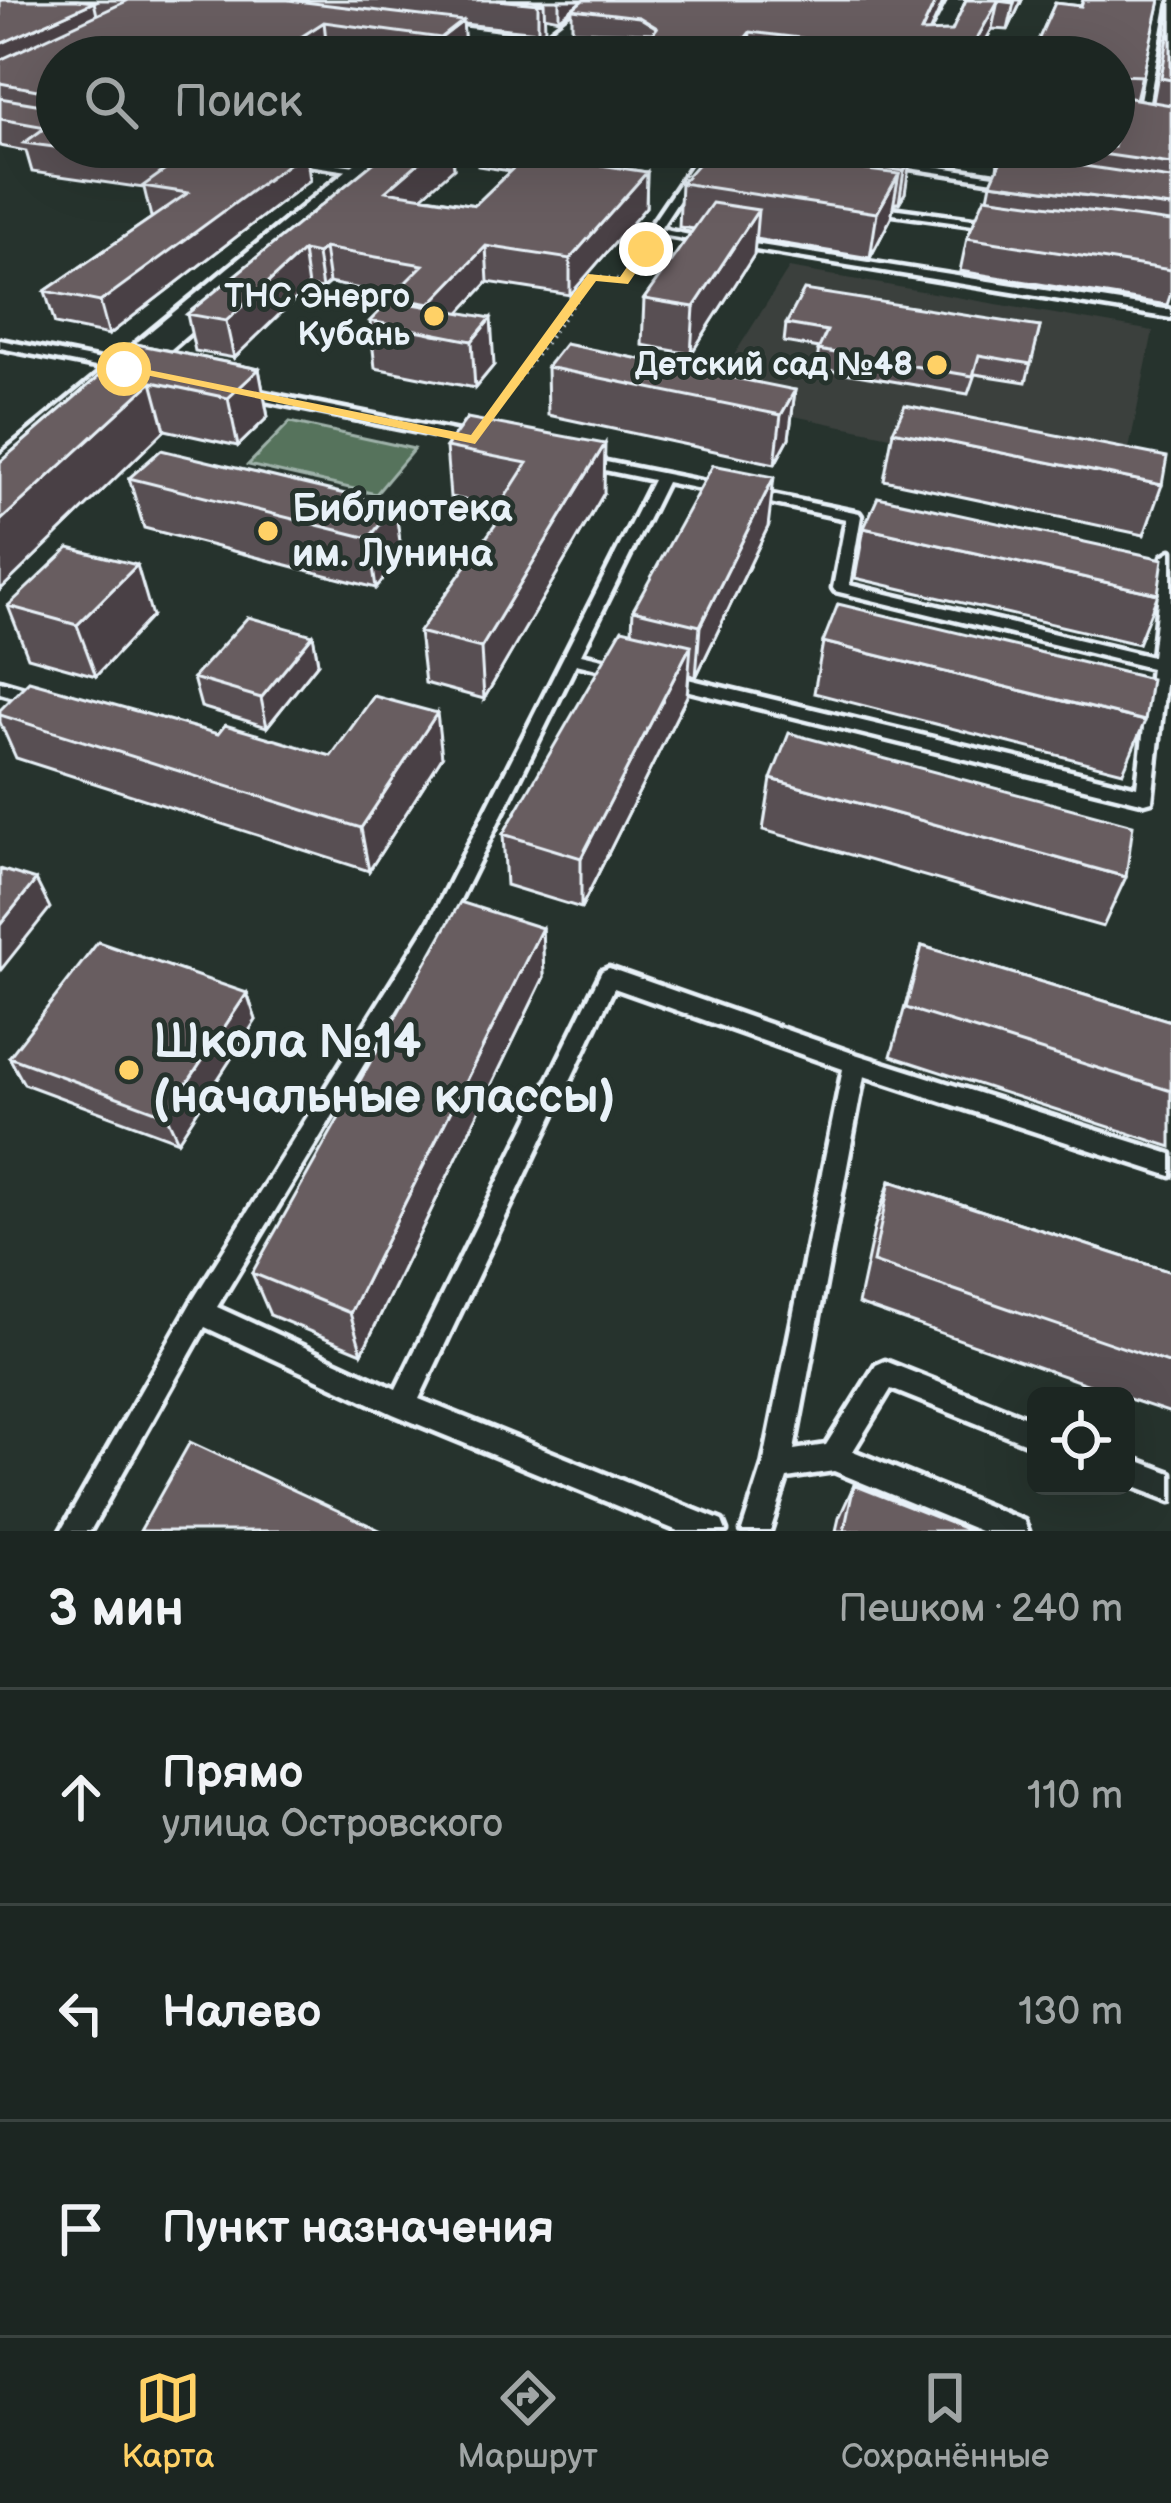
<!DOCTYPE html>
<html lang="ru">
<meta charset="utf-8">
<style>
:root{--surface:#1c2622;--page:#29322f;--text:#f1f3f6;--muted:#a0a5a5;--line:#3a4340;--accent:#ffd166}
body{margin:0;font-family:"Balsamiq Sans",sans-serif;background:var(--page);color:var(--text)}
.controls{position:absolute;right:36px;bottom:36px;display:grid;overflow:hidden;border-radius:18px;box-shadow:0 12px 48px #0002}
.controls button{width:108px;height:108px;display:grid;place-items:center;padding:0;border:0;border-bottom:3px solid var(--line);background:var(--surface);color:var(--text);font:60px sans-serif}
.stop{position:absolute;width:36px;height:36px;margin:-27px;border:9px solid #ffd166;border-radius:50%;background:#fff}
.stop.end{background:#ffd166;border-color:#fff;box-shadow:0 3px 12px #0008}
.list{margin:0;padding:0;list-style:none}
h2{display:flex;justify-content:space-between;align-items:center;height:156px;margin:0;padding:0 48px;font-size:51px}
h2 small{font-size:39px;font-weight:400;color:var(--muted)}
.list li{display:grid;grid-template-columns:78px 1fr auto;gap:36px;align-items:center;box-sizing:border-box;height:216px;padding:0 48px;border-top:3px solid var(--line)}
.list b{display:block;font-size:45px;white-space:nowrap}
.list p{margin:0;font-size:39px;white-space:nowrap;color:var(--muted)}
.list em{font-size:39px;font-style:normal;color:var(--muted)}
.icon{flex:none;width:66px;height:66px;fill:none;stroke:currentColor;stroke-width:2;stroke-linecap:round;stroke-linejoin:round}
.map{position:relative;flex:none;width:1171px;height:1531px;overflow:hidden}
.search{position:absolute;background:var(--surface);box-shadow:0 12px 48px #0002;left:36px;right:36px;top:36px;height:132px;display:flex;align-items:center;gap:30px;box-sizing:border-box;padding:0 42px;border-radius:66px;color:var(--muted);font-size:45px}
.sheet{height:804px;background:var(--surface)}
nav{display:flex;justify-content:space-around;align-items:center;box-sizing:border-box;height:168px;border-top:3px solid var(--line);background:var(--surface);font-size:33px;color:var(--muted)}
nav a{display:grid;justify-items:center;gap:6px}
nav .on{color:var(--accent)}
.map>svg:first-child{display:block}
.built{fill:#3a403d}
.green{fill:#56735c;stroke:#9fb2aa;stroke-width:3}
.lines{fill:none;stroke-linecap:round;stroke-linejoin:round}
.lane-casing{stroke:#e8f1f8;stroke-width:9}
.street-casing{stroke:#e8f1f8;stroke-width:9}
.secondary-casing{stroke:#e8f1f8;stroke-width:9}
.primary-casing{stroke:#e8f1f8;stroke-width:9}
.path{stroke:#e8f1f8;stroke-width:4.5;stroke-dasharray:1.5 6;stroke-linecap:butt}
.lane{fill:#26332d;fill-rule:evenodd}
.street{fill:#26332d;fill-rule:evenodd}
.secondary{fill:#26332d;fill-rule:evenodd}
.primary{fill:#26332d;fill-rule:evenodd}
.wall{fill:#595053;stroke:#e8f1f8;stroke-width:3}
.shaded-wall{fill:#494144;stroke:#e8f1f8;stroke-width:3}
.building{fill:#685d61;stroke:#e8f1f8;stroke-width:3}
.route{fill:#ffd166}
.poi-dot{fill:#ffd166;stroke:#26332d;stroke-width:4.5}
.labels{text-anchor:middle;dominant-baseline:central;stroke-width:10;stroke-linejoin:round;paint-order:stroke}
.far-poi-label{font-size:33px;font-weight:bold;fill:#e8f1f8;stroke:#26332d;text-anchor:end}
.poi-label{font-size:39px;font-weight:bold;fill:#e8f1f8;stroke:#26332d;text-anchor:start}
.near-poi-label{font-size:48px;font-weight:bold;fill:#e8f1f8;stroke:#26332d;text-anchor:start}
</style>
<div class="map">
<svg width="1171" height="1531" viewBox="0 0 1171 1531">
<rect width="100%" height="100%" fill="#26332d"/>
<filter id="ink" filterUnits="userSpaceOnUse"><feTurbulence type="fractalNoise" baseFrequency=".00833" numOctaves="2"/><feDisplacementMap in="SourceGraphic" scale="24" xChannelSelector="R" yChannelSelector="G"/><feConvolveMatrix kernelMatrix="1 2 1 2 8 2 1 2 1" color-interpolation-filters="sRGB"/></filter>
<g filter="url(#ink)">
<path class="built" d="M789 268 1153 331 1122 484 707 398Z"/>
<path class="green" d="M290 422 414 449 376 494 248 465Z"/>
<g class="lines">
<defs>
<path id="lane" d="M1159 0H1167L1147 112 1131 121 1126 118 1138 111Z
M704 147H714L660 229 714 240 708 243 649 233 647 231Z
M284 156 362 167 367 170 362 173 280 161 279 159Z
M887 159 1014 178 1019 181 1014 184 883 164 882 162Z
M868 205 995 222 1000 225 995 228 864 210V206Z
M735 241 1171 310V318L731 246V242Z
M0 340 131 366 137 370 131 374 0 348Z
M240 388 478 436 485 440 478 444 235 395 233 392Z
M581 457 725 486 732 490 725 494 666 482 581 654 629 665 631 669 623 675 576 664 444 932 217 1307 396 1389 602 971 609 968 855 1054 1171 1154V1176L864 1076 794 1450 826 1445 876 1365 885 1361 1036 1421V1447L891 1389 853 1451 1024 1521 1028 1531H980L834 1471 787 1478 770 1531H742L763 1466 843 1069 614 988 419 1399 722 1521 726 1531H678L393 1414 205 1327 90 1531H61L191 1303 430 921 653 480 576 464 574 461Z
M752 491 859 513 861 516 849 585 1152 657 1163 556 1171 551V631L1152 801 1145 803 661 684 659 680 667 674 1137 787 1151 668 835 591 833 588 846 519 747 498 745 495Z
M0 681 45 694 48 698 39 704 0 693Z
M1126 1456 1171 1473V1501L1126 1484Z"/>
<path id="street" d="M590 0H608L560 41 529 49 520 44 548 33Z"/>
<path id="secondary" d="M949 0H971L943 57H919Z
M529 37 541 44C528 60 511 57 493 57Z
M375 147H406L14 484 0 487V455Z"/>
<path id="primary" d="M387 18 638 49 652 57H571L378 32 374 26Z"/>
</defs>
<use href="#lane" class="lane-casing"/>
<use href="#street" class="street-casing"/>
<use href="#secondary" class="secondary-casing"/>
<use href="#primary" class="primary-casing"/>
<path class="path" d="M487 422 593 277 624 281 646 248"/>
<use href="#lane" class="lane"/>
<use href="#street" class="street"/>
<use href="#secondary" class="secondary"/>
<use href="#primary" class="primary"/>
</g>
<path class="wall" d="M0 0H583L559 19 544 16V30L572 31V9L583 0H944L929 32 952 31 966 0H1022L1008 30 992 29 981 50 1031 56 1055 3 1081 6 1083 0H1160L1136 99 1153 102 1171 3V207L991 183 997 170 999 153 956 147H1114V57H525V44L544 30 538 32 463 24 465 48 453 57H357L362 53 327 49 315 57H57V147H334L321 157 306 155 310 180 109 335 55 324 45 291 153 217H151L144 188 32 172 26 151 0 146Z
M393 147H452L454 168 422 196 475 205 510 171 478 166 477 147H541L533 154 647 172 646 207 570 295 488 282 460 312 494 365 475 388 375 368 370 321 391 300 392 295 329 283 322 289 308 287 234 358 195 351 187 314Z
M720 147H920L914 159 909 158 905 193 899 203H894L891 218 870 258 755 239 754 255 691 354 642 345 644 299 694 229 679 227 681 183 720 151Z
M991 183 1171 207V293L1167 305 960 271 967 238 988 198Z
M786 324 1040 327 1026 382 975 374 968 394 816 368 819 348 784 342Z
M136 344 259 369 268 417 238 446 165 430 0 590V462Z
M547 367 795 390 789 438 775 464 548 415Z
M467 418 604 493 484 699 425 683 419 632 495 525V513L499 507 450 497 446 447Z
M893 431 1162 485 1144 535 884 480Z
M129 478 395 506 402 556 376 588 144 528Z
M768 527 696 677 689 675 687 696 581 908 506 885 503 834 632 631 633 610Z
M864 528 1158 594 1138 644 855 578Z
M8 606 152 616 96 676 28 657Z
M313 635 318 663 267 727 201 707 193 678Z
M823 642 1145 721 1123 772 814 693Z
M0 710 218 734 331 756 442 757 369 871 16 758 0 722Z
M771 779 1126 877 1103 927 763 830Z
M542 928 544 977 362 1353 270 1315 252 1273Z
M922 946 1171 1021V1147L891 1056Z
M247 993 256 1020 178 1141 24 1084 9 1057Z
M890 1181 1171 1272V1413L1126 1398V1396H1121L858 1304 875 1225Z
M854 1485 971 1531H836L839 1518Z"/>
<path class="shaded-wall" d="M559 0H583L559 19Z
M936 0H944L918 57 921 32Z
M1015 0H1022L1008 30 1014 3Z
M998 1 992 29 977 57 971 49Z
M94 2 100 28 0 75V44Z
M544 2 545 30 538 32V4Z
M463 21 465 48 453 57H442L441 38Z
M324 22 327 49 315 57H270Z
M750 32 748 57H730Z
M291 147H302L303 153 306 151 310 180 109 335 100 302Z
M320 147H334L321 157Z
M437 147H452L454 168 390 225 386 191Z
M514 147H541L515 172Z
M908 147H911L908 165 910 161 905 193 899 203 904 171 901 160Z
M647 172 646 207 570 295V259Z
M899 174 891 218 870 258 877 213Z
M758 210 754 255 691 354 694 307Z
M486 246 488 282 439 335 433 334 430 304Z
M324 248 329 283 322 289 317 254Z
M303 251 308 287 234 358 226 321Z
M491 318 494 365 475 388 472 341Z
M259 369 268 417 238 446 228 398Z
M152 382 165 430 0 590V521Z
M795 390 789 438 775 464 781 415Z
M605 444 604 493 484 699 481 648Z
M774 477 768 527 696 677 700 626Z
M395 506 402 556 376 588 369 538Z
M137 565 152 616 96 676 77 625Z
M313 635 318 663 267 727 261 698Z
M691 645 687 696 581 908V858Z
M437 713 442 757 369 871 361 828Z
M36 880 50 908 0 971V925Z
M542 928 544 977 362 1353 350 1313Z
M247 993 256 1020 178 1141 166 1115Z"/>
<path class="building" d="M0 0H77L94 2 0 44Z
M129 0H288L463 21 441 38 324 22 270 57H57V147H291L289 148 306 151 100 302 45 291 188 193 143 186 175 163 24 143 46 127 0 119V98L48 106 53 93 0 83V60Z
M497 0H531L544 2 538 4Z
M583 0H936L921 32 952 31 966 0H1015L1014 3 998 1 971 49 1031 56 1055 3 1081 6 1083 0H1160L1143 76 1119 75 1118 96 1171 105V164L1053 147H1114V57H794L808 39 750 32 730 57H625L525 44 544 30 653 33 657 28 639 17 572 9Z
M1171 20V80L1161 78Z
M378 42 390 57H357Z
M393 147H437L386 191 475 205 528 154 647 172 570 259 486 246 430 304 391 297 423 265 324 248 317 254 303 251 226 321 187 314Z
M723 147H908L901 160 910 161 904 171Z
M710 150 899 174 877 213 681 183Z
M1004 154 1171 179V207L991 183Z
M985 197 1171 222V270L967 238Z
M712 203 758 210 694 307 644 299Z
M804 290 1040 327 1031 364 979 355 973 376 818 350 827 331 786 324Z
M391 300 491 318 472 341 370 321Z
M136 344 259 369 228 398 152 382 0 521V462Z
M565 344 795 390 781 415 547 367Z
M905 405 1167 457 1162 485 893 431Z
M467 418 605 444 481 648 419 632 503 514 495 513 527 463 446 447Z
M161 450 395 506 369 538 129 478Z
M713 465 774 477 700 626 633 610Z
M878 497 1163 559 1158 594 864 528Z
M69 548 137 565 77 625 8 606Z
M838 604 1151 679 1145 721 823 642Z
M248 617 313 635 261 698 193 678Z
M622 629 691 645 581 858 503 834Z
M29 681 218 734 225 725 331 756 374 696 437 713 361 828 0 715V710Z
M789 733 1133 825 1126 877 771 779Z
M0 869 36 880 0 925Z
M460 902 542 928 350 1313 252 1273Z
M98 942 247 993 166 1115 9 1057Z
M922 946 1171 1021V1091L906 1008Z
M890 1181 1171 1272V1364L873 1262Z
M190 1442 382 1531H140Z
M854 1485 971 1531H844Z"/>
</g>
<path class="route" d="M641 247 652 249 628 284 596 281 475 444 117 369 124 365 471 435 588 274 620 277Z"/>
<g class="poi-dot">
<circle cx="434" cy="316" r="12"/>
<circle cx="937" cy="365" r="12"/>
<circle cx="268" cy="531" r="12"/>
<circle cx="129" cy="1070" r="12"/>
</g>
<g class="labels">
<g class="far-poi-label">
<text x="410" y="297">ТНС Энерго<tspan x="410" dy="38">Кубань</tspan></text>
<text x="913" y="365">Детский сад №48</text>
</g>
<g class="poi-label">
<text x="292" y="509">Библиотека<tspan x="292" dy="45">им. Лунина</tspan></text>
</g>
<g class="near-poi-label">
<text x="153" y="1042">Школа №14<tspan x="153" dy="55">(начальные классы)</tspan></text>
</g>
</g>
</svg>
<div class="controls">
<button><svg class="icon" aria-label="locate" viewBox="0 0 24 24"><circle cx="12" cy="12" r="6"/><path d="M12 2v4M12 18v4M2 12h4M18 12h4"/></svg></button>
</div>
<div class="stop" style="left:124px;top:369px"></div>
<div class="stop end" style="left:646px;top:249px"></div>
<div class="search"><svg class="icon" aria-label="search" viewBox="0 0 24 24"><circle cx="10" cy="10" r="6"/><path d="M15 15l6 6"/></svg>Поиск</div>
</div>
<section class="sheet">
<h2>3 мин<small>Пешком · 240 m</small></h2>
<ul class="list">
<li><svg class="icon" aria-label="ahead" viewBox="0 0 24 24"><path d="M12 20V5M6 11l6-6 6 6"/></svg><div><b>Прямо</b><p>улица Островского</p></div><em>110 m</em></li>
<li><svg class="icon" aria-label="left" viewBox="0 0 24 24"><path d="M17 20v-9H6M10 6l-5 5 5 5"/></svg><div><b>Налево</b></div><em>130 m</em></li>
<li><svg class="icon" aria-label="arrive" viewBox="0 0 24 24"><path d="M6 21V4h12l-3 4 3 4H6"/></svg><div><b>Пункт назначения</b></div></li>
</ul>
</section>
<nav>
<a class="on"><svg class="icon" aria-label="map" viewBox="0 0 24 24"><path d="M3 6l6-2 6 2 6-2v14l-6 2-6-2-6 2zM9 4v14M15 6v14"/></svg>Карта</a>
<a><svg class="icon" aria-label="directions" viewBox="0 0 24 24"><path d="M12 3l9 9-9 9-9-9zM9 14v-3h6M13 9l2 2-2 2"/></svg>Маршрут</a>
<a><svg class="icon" aria-label="saved" viewBox="0 0 24 24"><path d="M7 4h10v16l-5-4-5 4z"/></svg>Сохранённые</a>
</nav>
